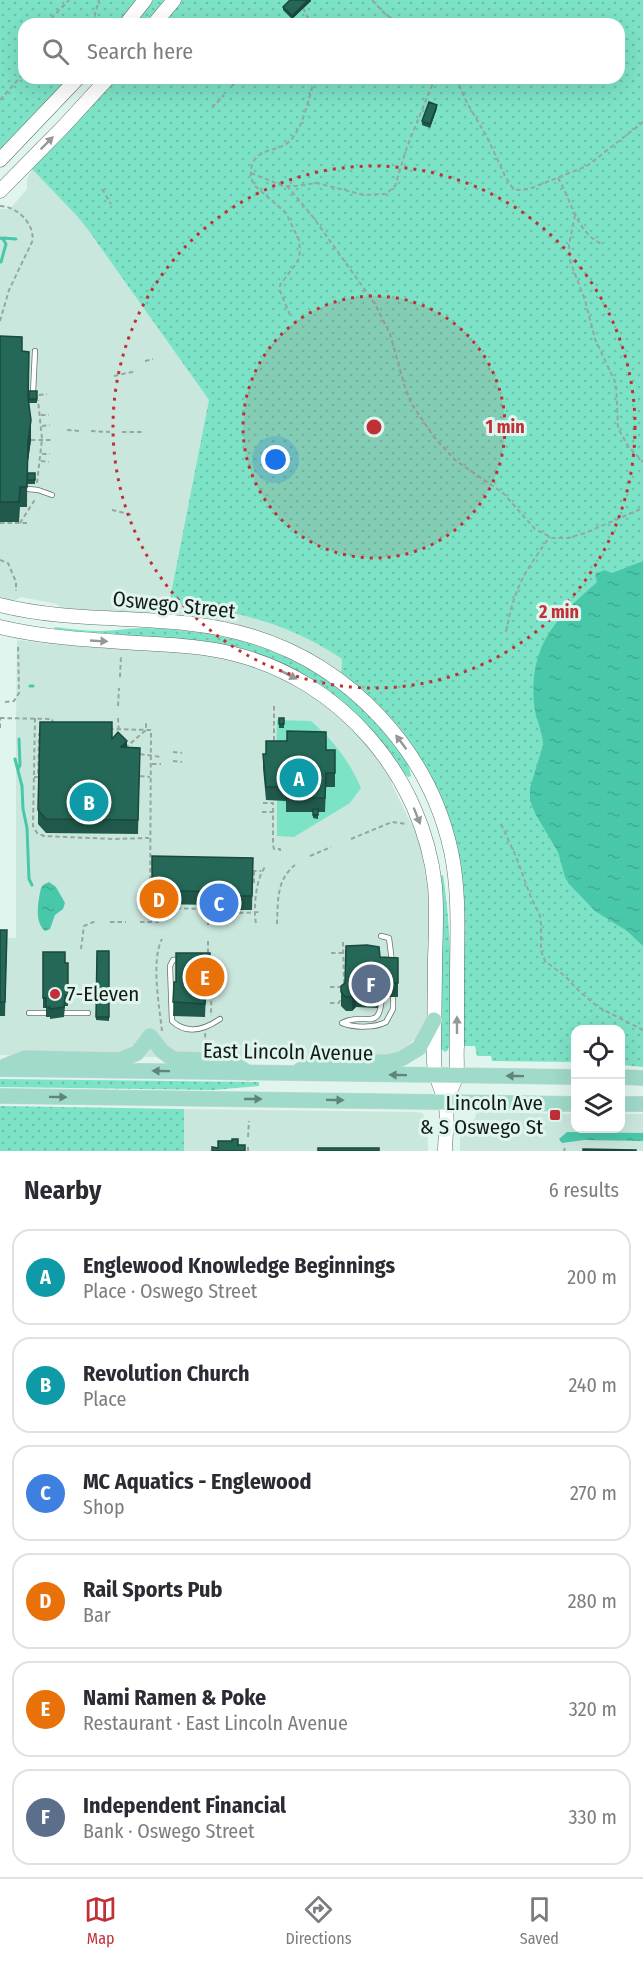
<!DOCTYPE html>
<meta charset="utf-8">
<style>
:root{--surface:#fff;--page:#f2f2f3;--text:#2b2b33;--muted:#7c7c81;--line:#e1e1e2;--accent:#c03036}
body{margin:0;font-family:"Fira Sans Condensed",sans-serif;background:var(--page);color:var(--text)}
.controls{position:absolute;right:18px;bottom:18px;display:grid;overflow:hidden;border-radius:12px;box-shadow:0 6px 24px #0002}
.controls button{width:54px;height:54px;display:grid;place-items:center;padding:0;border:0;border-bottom:2px solid var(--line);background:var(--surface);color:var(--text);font:30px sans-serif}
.you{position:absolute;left:276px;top:460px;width:21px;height:21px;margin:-15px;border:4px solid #fff;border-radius:50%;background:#1a73e8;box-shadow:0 0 0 9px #1a73e833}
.badge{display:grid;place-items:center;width:39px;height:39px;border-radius:50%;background:var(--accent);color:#fff;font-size:20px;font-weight:700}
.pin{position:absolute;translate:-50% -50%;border:3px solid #fff;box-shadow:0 2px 6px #0006}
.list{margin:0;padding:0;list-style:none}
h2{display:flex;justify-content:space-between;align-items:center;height:78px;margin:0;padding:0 24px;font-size:26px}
h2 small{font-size:20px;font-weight:400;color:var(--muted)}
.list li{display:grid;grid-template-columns:39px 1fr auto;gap:18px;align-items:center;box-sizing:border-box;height:96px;margin:0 12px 12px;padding:0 12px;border:2px solid var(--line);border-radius:18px}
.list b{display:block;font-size:22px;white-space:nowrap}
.list p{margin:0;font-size:20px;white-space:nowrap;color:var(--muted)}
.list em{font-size:20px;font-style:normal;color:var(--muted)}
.icon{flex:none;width:33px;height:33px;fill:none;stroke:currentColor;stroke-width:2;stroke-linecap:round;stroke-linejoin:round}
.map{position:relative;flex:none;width:643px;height:1151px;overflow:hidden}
.search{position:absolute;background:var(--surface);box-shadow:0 6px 24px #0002;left:18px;right:18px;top:18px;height:66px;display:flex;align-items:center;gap:15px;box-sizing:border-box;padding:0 21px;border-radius:18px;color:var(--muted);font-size:22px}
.sheet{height:726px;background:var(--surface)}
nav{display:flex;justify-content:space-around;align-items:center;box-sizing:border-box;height:84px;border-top:2px solid var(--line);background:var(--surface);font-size:16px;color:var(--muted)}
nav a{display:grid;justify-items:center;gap:3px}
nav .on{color:var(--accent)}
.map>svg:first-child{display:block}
.built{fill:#cae7de}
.grass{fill:url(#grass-dots)}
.park{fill:#7de3c7}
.water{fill:url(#water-ripples)}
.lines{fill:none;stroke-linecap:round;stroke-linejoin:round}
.stream{stroke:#49c8a9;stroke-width:3}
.service-casing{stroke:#60736d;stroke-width:6}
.secondary-casing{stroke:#60736d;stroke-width:15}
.primary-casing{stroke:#d5d6d5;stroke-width:16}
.path{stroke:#96a6a1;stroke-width:2;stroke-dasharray:4.5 3;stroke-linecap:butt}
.service{stroke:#fff;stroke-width:4.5}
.secondary{stroke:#fff;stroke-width:14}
.primary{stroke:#a0daca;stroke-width:15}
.wall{fill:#20594b}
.shaded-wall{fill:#1a493d}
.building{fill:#256857;stroke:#1a493d;stroke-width:1.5}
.oneway{fill:#959897}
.oneway2{fill:#61847a}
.ring{fill:none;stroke:#c03036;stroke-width:3;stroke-dasharray:3 6}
.poi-dot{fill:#c03036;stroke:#dff5ee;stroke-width:2}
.labels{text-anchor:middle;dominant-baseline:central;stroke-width:6;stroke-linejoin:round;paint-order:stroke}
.street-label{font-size:21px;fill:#131b18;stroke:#dff5ee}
.poi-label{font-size:21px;fill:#131b18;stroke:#dff5ee;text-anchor:start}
.centre{fill:#c03036;stroke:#dff5ee;stroke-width:3}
.ring-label{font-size:18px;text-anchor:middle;font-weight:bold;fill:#c03036;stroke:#dff5ee;stroke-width:6;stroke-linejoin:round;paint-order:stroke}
</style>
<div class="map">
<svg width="643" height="1151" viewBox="0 0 643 1151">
<defs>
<pattern id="grass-dots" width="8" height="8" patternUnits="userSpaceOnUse" patternTransform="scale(1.5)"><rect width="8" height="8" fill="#7de3c7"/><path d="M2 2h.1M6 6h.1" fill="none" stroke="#6bc2aa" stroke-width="1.8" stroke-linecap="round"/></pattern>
<pattern id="water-ripples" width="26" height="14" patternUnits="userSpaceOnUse" patternTransform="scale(1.5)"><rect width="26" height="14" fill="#49c8a9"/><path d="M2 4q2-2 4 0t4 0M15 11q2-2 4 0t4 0" fill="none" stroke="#3fab91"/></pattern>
</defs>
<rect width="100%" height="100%" fill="#dff5ee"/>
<path class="built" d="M32 169 75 214 86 227 209 400 342 659 341 674 286 643 63 609 57 604 21 597 13 601 0 598V209H10L27 189V180Z
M19 640 49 644 162 650 221 657 271 672 309 693 339 716 368 746 391 779 392 785 411 823 415 828 420 844 428 890 430 919 428 1017 423 1033 418 1032 415 1039 405 1048 383 1060 0 1055V938H16V719L17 641Z
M184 1109 416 1112 422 1113 427 1120 428 1151H184Z
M476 1112 575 1114 576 1128H620L621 1114H643V1151H460V1130H465L475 1118Z"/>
<path class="grass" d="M0 0H138L117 24H24V78H70L0 152Z
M153 0H166L146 24H133Z
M182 0H643V1067L621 1065 620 1030H576L575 1062 492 1061 491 1056H477L475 1046H463L464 915 422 762 387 715 341 674 342 659C289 623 232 609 169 604L209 400 86 227 75 214 32 169 116 78H619V24H162Z
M55 627C71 629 86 631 101 631 115 631 128 628 142 628 230 630 313 653 373 720 388 736 407 754 411 776L408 777 401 770 380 740 340 699 305 676 272 659 240 648 203 641 55 630 54 629Z
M443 875C452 932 451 988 449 1046L448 1050 445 1052 440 1048 439 876Z
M0 1079 259 1082V1086L213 1090 0 1087Z
M0 1106 184 1109V1151H0Z"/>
<path class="park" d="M277 720 311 721C333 740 350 762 361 788L350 803 294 837 277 836V800L287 801V812H324L326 787H335L276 755Z"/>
<path class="water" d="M643 561V946L627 931 595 911 569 884 565 877 558 852 536 815 530 801V788L543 745C543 731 535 718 534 704 529 645 556 618 597 582L595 575 604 570 612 573Z
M49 882 56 887 65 903 63 909 55 915 50 929 45 931C34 922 38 901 41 888L43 885Z
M567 1132 643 1133V1141L584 1140 562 1143 559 1139Z"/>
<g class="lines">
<path class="stream" d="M0 238 3 239 6 244 1 262
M3 238 16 239
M30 686H33
M15 759 22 786 23 809 27 828 29 879 32 885
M18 769 20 765 19 739"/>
<defs>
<path id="service" d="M33 393 35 351
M28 489 38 490 52 495
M381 936 389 938 392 962
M180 959 173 960 170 966 172 1021C187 1035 204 1030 220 1019
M29 1013H50
M59 1013H88
M342 1023C354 1028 375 1028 386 1022L393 1009V991
M342 1023C366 1010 381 1036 382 992"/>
<path id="secondary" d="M126 24 145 0
M154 24 174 0
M0 160 78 78
M0 191 64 126 108 78
M0 605C82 626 170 611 251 636 350 666 429 750 451 851 460 893 457 935 457 978 457 1000 457 1023 457 1046 456 1055 458 1068 456 1077 453 1086 449 1094 445 1102
M0 627C46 638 92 640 139 643 171 645 203 646 234 654 341 680 423 776 435 886 437 910 436 934 435 958 435 993 434 1028 434 1062 435 1079 441 1086 445 1101 449 1116 445 1136 445 1151"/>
<path id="primary" d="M5 1066 25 1058 120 1060 137 1053 150 1036 162 1051 173 1059 231 1061 248 1073
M0 1069 576 1077
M300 1070 322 1062H387L401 1059 419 1048 434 1020
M620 1077 643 1078
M0 1096 576 1104
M620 1104H643"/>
</defs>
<use href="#service" class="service-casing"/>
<use href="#secondary" class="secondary-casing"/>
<use href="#primary" class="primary-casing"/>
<path class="path" d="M372 0 385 14 400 24
M303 8 311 24
M46 24 69 0
M96 24 95 14 99 0
M456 78 467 103 487 137 506 178 512 187 518 190 529 189 587 166 643 122
M434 81 447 78
M232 86 239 78
M0 100 24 73
M212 108 224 95
M251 173 283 186H296L317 183 364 195 386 194 395 186 407 147 435 78
M558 178C571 199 577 234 602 244
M287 186 313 217 375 304 390 334 404 384 411 403 434 437 455 460 503 493 535 529 552 538H568L585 533 643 508
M102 189 111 204
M0 206C17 206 36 225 32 242L9 290 0 321
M575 215 569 245 570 261 585 300 595 339 616 384 618 428 628 446 643 462
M290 315 280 291V285L298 261 300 252 299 240 286 213 255 186C249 178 249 164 258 156 269 147 284 151 294 136 305 120 309 96 315 78
M145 361 153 359
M114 376 136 371
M39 395 47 394
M41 415H49
M42 426 50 425
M67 430 80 431
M91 431 110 432
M122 432H144
M31 440H53
M42 454H50
M41 461 49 462
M37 483 42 439 38 400
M112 510 133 515
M0 523H30
M20 523 36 498
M0 560 8 563 16 582V591
M506 632C514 589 523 574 549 538
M120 677 121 656
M5 702 14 701 19 693 18 644
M118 706 119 688
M274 706V742
M0 718 52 719 53 723
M35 718 33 826 37 833 44 836 114 839 149 838
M118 718 119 736
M0 728V719
M109 729 151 730 150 908
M125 748 146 730V722
M173 752 182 753
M140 754 161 757
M173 761 182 762
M152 764H161
M140 776 150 777
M34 777H38L39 734H42
M263 803H273V845L274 849H280V851
M262 812H273
M501 824 517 859 530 895 540 916 541 924V951L545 961 565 976 580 992 598 1007 643 1030
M351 839 392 822 407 824
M310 856 331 847
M252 871H261
M254 871V882L256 885
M139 908 220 909V914L261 912
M159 909V924
M110 922H126
M140 922H159
M256 923C253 910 256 876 266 866
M277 924C278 902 276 880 295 865
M208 925V909
M343 942 344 984
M81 949 84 926 96 921
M208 953V939
M331 953H343
M208 965 212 969 211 1016
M330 987H344
M66 993H77
M330 1003H339L341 998
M162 1031C159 1005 151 960 162 939
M205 1033 206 1048
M248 1137 249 1121
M248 1147V1151
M564 1151 565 1148"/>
<use href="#service" class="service"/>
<use href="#secondary" class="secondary"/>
<use href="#primary" class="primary"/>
</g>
<path class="wall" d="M311 0V1L292 19 283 10V7Z
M437 108 430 128 422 125V121Z
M0 336 22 351 29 391H37V403H29L31 440 28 461V473H35V484H27V507H20L19 522H0Z
M279 718H284V728H279Z
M112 738 127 747 140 748 138 834 46 833 38 824V810Z
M326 750H335V787H326L325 812H318V819L313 818V812H286V801L266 800 263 768V754Z
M152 856 253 858 252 910H223V908L216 905 152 904Z
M0 930H7L5 1016H0Z
M97 951H109V1021L96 1020Z
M43 952 65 963H68V1006H65L64 1017 50 1019V1017H46V1008H43Z
M210 953 209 991H206L205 1017 173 1016 174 982H176Z
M380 957 398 958V997H379L378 1008 356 1007 352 1011H346L341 1006V986L345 983Z"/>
<path class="shaded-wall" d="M308 0H311V1L292 19V16Z
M437 105V108L430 128V124Z
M31 420V440L28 461 27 507 28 441Z
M127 741V755L121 747Z
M356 994V1007L352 1011V997Z"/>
<path class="building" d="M290 0H308L292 16 283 7Z
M429 102 437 105 430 124 422 121Z
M0 336 22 337V351L29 352 28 398 31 420 28 441 27 487H20L19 502H0Z
M29 391H37V399H29Z
M28 473H35V480H27Z
M279 718H284V724H279Z
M40 722H112V739L118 732 127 741 121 747 140 748 138 820 46 819 38 810Z
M287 731 326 732V750H335V773H326L325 798H286L287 787H266L263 754H266V741H287Z
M313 809H318V815H313Z
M152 856 253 858 252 896H223V894L216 892 152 890Z
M0 930H7L5 1002H0Z
M367 945 379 947 380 957 398 958V983H379L378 994H356L352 997H346L341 992V986L345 983 346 946Z
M97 951H109V1017H96Z
M43 952H65V963H68V995H65L64 1007 50 1009V1007H46V998H43Z
M176 953H210L209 977H206L205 1004 173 1002 174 982H176Z
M232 1139H238V1145H245V1151H212V1147L218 1148V1141H232Z
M318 1148H379V1151H318Z
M583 1149 636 1150V1151H583Z"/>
<defs><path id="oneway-solid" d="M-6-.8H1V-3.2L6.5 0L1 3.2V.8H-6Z" transform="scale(1.5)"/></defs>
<g class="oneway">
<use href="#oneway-solid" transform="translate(47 143) rotate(-45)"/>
<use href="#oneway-solid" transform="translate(99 641) rotate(3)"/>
<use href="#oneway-solid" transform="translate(289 675) rotate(27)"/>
<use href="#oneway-solid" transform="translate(401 742) rotate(-127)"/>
<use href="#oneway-solid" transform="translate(417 816) rotate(68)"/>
<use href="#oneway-solid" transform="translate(457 1025) rotate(-90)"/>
</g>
<g class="oneway2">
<use href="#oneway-solid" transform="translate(161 1071) rotate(-179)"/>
<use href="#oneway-solid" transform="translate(398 1075) rotate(-179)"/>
<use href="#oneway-solid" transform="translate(515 1076) rotate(-179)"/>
<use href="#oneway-solid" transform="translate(58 1097) rotate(1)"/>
<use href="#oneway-solid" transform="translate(253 1099)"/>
<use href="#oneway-solid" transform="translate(335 1100) rotate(1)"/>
</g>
<circle cx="374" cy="427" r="131" fill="#c03036" fill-opacity=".12"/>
<g class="ring">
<circle cx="374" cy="427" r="131"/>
<circle cx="374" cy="427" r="261"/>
</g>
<g class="poi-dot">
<circle cx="55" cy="994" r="6"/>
<rect x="549" y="1109" width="12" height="12" rx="3"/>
</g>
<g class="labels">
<g class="street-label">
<text transform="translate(174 605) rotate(6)">Oswego Street</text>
<text transform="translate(288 1052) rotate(1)">East Lincoln Avenue</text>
</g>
<g class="poi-label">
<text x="67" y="994">7-Eleven</text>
<text x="543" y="1103" text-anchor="end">Lincoln Ave<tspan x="543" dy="24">&amp; S Oswego St</tspan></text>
</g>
</g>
<circle cx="374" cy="427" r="9" class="centre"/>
<g class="ring-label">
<text x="505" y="433">1 min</text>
<text x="559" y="618">2 min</text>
</g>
</svg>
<div class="controls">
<button><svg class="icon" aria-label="locate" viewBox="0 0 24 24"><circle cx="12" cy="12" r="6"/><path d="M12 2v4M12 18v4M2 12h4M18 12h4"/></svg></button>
<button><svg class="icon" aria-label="layers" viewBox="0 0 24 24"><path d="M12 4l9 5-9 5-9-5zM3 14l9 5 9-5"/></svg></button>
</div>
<div class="you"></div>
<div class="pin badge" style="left:299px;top:778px;background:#0f9aa8">A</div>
<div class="pin badge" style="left:89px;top:802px;background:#0f9aa8">B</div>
<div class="pin badge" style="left:219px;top:903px;background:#3f7fe0">C</div>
<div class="pin badge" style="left:159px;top:899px;background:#e8710a">D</div>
<div class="pin badge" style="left:205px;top:977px;background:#e8710a">E</div>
<div class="pin badge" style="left:371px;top:984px;background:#5c6f8a">F</div>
<div class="search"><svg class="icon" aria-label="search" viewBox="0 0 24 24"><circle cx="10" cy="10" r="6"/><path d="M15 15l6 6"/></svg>Search here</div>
</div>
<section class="sheet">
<h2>Nearby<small>6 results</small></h2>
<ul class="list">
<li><span class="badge" style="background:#0f9aa8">A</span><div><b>Englewood Knowledge Beginnings</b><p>Place · Oswego Street</p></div><em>200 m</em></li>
<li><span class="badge" style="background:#0f9aa8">B</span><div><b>Revolution Church</b><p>Place</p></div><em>240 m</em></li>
<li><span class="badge" style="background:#3f7fe0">C</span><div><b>MC Aquatics - Englewood</b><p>Shop</p></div><em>270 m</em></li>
<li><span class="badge" style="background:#e8710a">D</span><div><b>Rail Sports Pub</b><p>Bar</p></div><em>280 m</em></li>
<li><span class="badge" style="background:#e8710a">E</span><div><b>Nami Ramen &amp; Poke</b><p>Restaurant · East Lincoln Avenue</p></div><em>320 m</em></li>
<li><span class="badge" style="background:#5c6f8a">F</span><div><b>Independent Financial</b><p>Bank · Oswego Street</p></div><em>330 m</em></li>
</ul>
</section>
<nav>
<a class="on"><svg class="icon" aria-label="map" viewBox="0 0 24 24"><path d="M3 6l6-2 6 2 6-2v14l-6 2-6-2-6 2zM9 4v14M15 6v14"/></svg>Map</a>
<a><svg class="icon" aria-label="directions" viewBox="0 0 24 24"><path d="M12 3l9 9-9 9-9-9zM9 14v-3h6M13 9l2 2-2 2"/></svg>Directions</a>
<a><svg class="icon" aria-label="saved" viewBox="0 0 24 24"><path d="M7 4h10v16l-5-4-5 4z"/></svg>Saved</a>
</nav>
